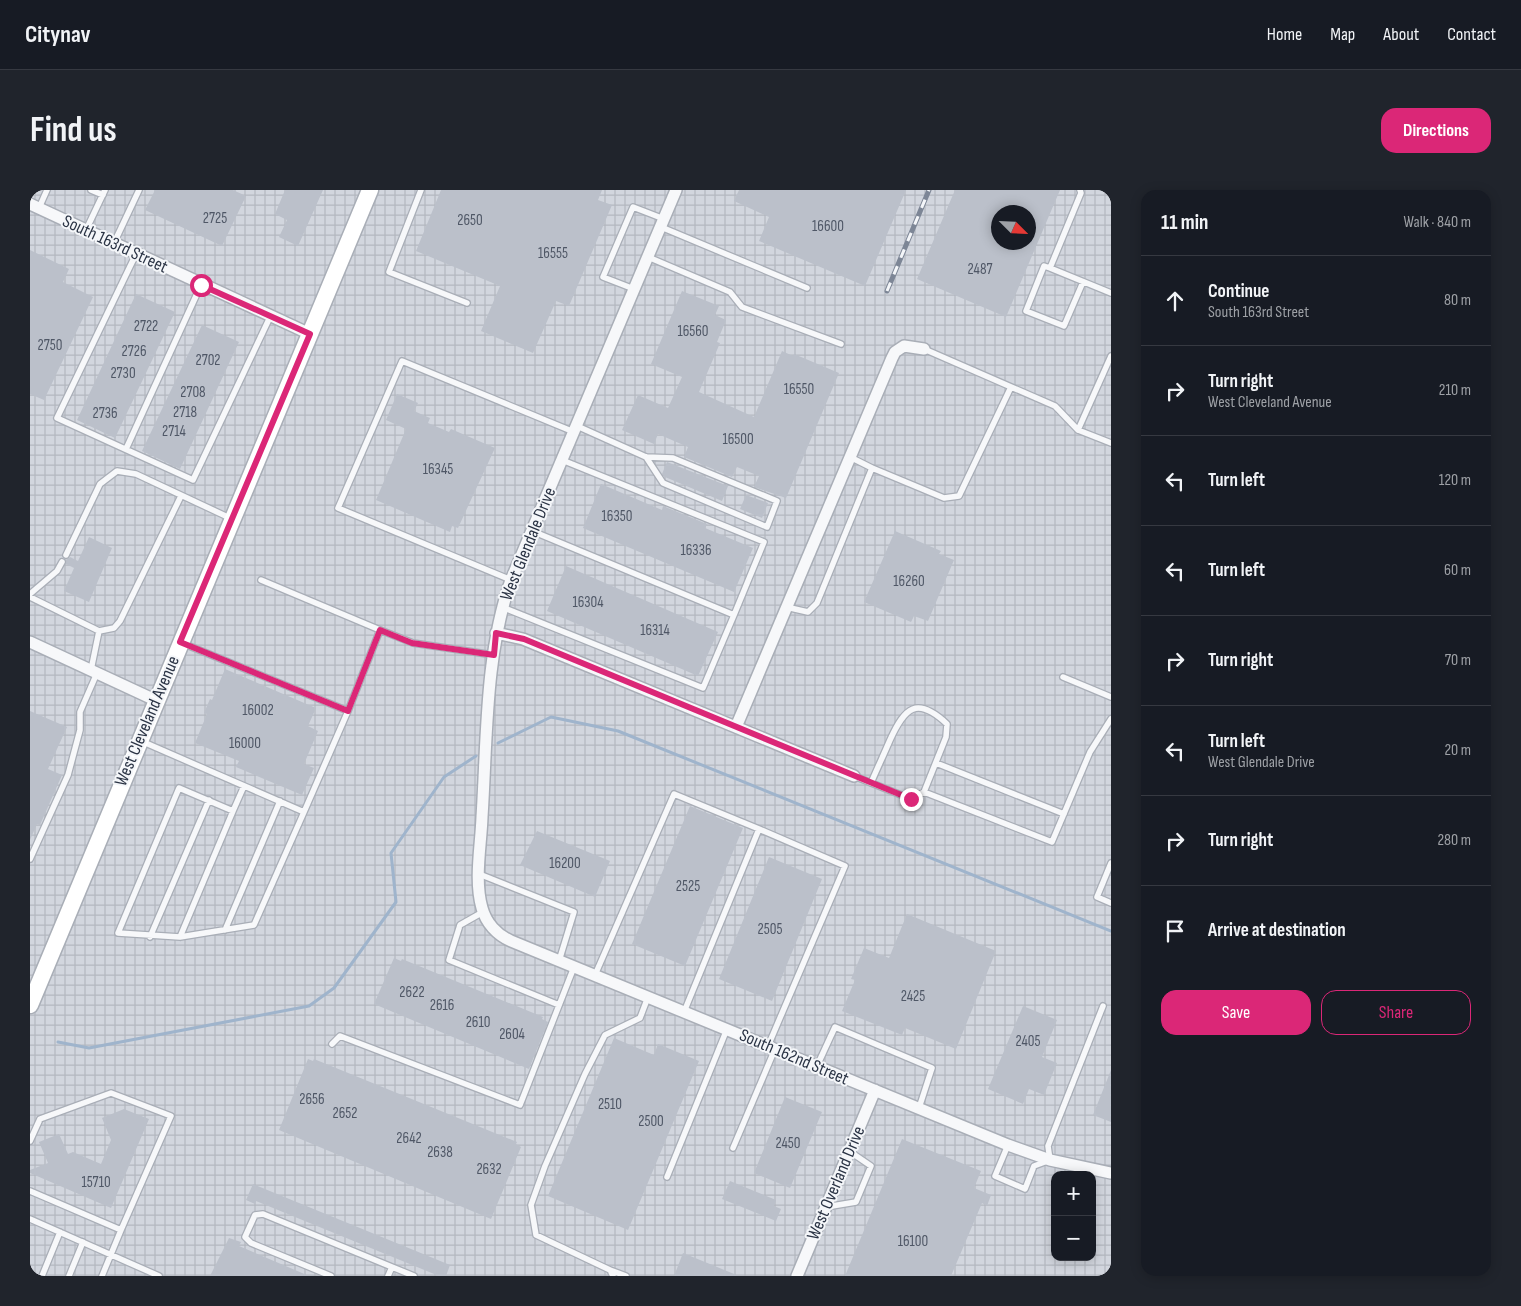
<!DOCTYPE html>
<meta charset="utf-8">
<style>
:root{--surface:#171b24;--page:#20242c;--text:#f1f3f6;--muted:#9ea1a6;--line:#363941;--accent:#db2777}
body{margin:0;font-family:"Sofia Sans Condensed",sans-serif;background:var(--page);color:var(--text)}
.controls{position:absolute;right:15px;bottom:15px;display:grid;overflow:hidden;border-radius:10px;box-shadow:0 2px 12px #0003}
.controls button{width:45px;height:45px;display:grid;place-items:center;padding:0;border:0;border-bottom:1px solid var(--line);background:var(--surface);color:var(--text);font:25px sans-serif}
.compass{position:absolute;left:961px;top:15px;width:45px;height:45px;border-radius:50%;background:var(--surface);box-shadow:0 2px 12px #0003;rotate:114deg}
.stop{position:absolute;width:15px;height:15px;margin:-11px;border:4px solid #db2777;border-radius:50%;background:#fff}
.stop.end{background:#db2777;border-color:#fff;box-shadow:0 1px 5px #0008}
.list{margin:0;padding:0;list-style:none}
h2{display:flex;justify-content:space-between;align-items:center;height:65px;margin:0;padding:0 20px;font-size:21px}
h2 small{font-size:16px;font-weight:400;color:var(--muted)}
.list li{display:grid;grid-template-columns:32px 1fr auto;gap:15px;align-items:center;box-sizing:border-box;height:90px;padding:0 20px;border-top:1px solid var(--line)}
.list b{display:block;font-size:19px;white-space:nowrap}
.list p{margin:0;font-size:16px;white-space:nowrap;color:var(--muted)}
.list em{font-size:16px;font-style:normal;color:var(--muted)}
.actions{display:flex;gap:10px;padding:15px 20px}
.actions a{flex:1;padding:11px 0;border:1px solid var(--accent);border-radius:15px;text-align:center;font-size:18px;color:var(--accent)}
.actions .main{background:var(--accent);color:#fff}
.icon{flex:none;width:28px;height:28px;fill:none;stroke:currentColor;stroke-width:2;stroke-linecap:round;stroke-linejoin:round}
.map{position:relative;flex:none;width:1081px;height:1086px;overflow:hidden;border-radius:15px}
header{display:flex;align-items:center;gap:30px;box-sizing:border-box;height:70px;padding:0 25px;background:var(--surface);border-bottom:1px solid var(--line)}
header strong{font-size:24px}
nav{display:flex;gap:28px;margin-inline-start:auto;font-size:18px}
.intro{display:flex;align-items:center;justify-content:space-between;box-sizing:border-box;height:120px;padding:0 30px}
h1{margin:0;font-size:35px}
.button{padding:12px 22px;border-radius:15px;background:var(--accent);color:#fff;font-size:18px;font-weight:700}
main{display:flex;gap:30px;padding:0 30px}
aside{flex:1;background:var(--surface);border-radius:15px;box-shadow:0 2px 12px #0003}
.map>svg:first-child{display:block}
.industrial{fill:url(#industrial-grid);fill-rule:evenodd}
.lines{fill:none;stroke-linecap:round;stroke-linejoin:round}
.stream{stroke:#9fb4cc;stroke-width:3}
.building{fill:#bbc0ca;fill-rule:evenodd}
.service-casing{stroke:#a9aeb7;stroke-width:8}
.minor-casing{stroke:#a9aeb7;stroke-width:14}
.secondary-casing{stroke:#a9aeb7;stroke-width:19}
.service{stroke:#f7f8fa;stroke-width:5.5}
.minor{stroke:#f7f8fa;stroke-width:11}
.secondary{stroke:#fff;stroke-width:16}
.rail-casing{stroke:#7d8696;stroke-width:5}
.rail{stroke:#f4f6f9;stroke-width:3;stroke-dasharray:9;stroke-linecap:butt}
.route{stroke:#db2777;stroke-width:6}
.labels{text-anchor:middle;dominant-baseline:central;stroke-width:4;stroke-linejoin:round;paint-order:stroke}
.number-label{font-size:15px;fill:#4f5766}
.street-label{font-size:18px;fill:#2b3445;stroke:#f4f6f9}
</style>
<header>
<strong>Citynav</strong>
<nav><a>Home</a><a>Map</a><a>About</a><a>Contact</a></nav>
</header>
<div class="intro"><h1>Find us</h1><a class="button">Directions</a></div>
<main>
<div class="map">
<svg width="1081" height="1086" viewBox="0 0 1081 1086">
<defs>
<pattern id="industrial-grid" width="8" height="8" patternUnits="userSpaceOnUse" patternTransform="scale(1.25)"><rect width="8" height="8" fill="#d2d6de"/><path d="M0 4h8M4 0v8" fill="none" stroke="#b4b8c0"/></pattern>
</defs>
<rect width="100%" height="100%" fill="#e4e7ec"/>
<path class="industrial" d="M0 0H1081V1086H0ZM968 22H998V52H968ZM1025 985H1062V1067H1025Z"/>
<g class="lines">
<path class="stream" d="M468 553 521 527 588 541 1081 741
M28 852 59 858 279 816 304 798 366 712 361 663 414 587 446 566"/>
</g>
<path class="building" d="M125 0H203L216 6 192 56 115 20Z
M255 0H293L268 56 249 47 257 30 245 24Z
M411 0H572L568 10 582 15 539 116 526 111 503 163 451 141 470 96 386 61Z
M709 0H876L835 96 729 51 739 27 704 11Z
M925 0H1030L976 127 887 89ZM968 22H998V52H968Z
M0 60 39 79 33 92 63 107 14 210 0 204Z
M652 101 689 116 685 125 696 130 687 152 690 153 669 202 724 227 752 161 763 166 764 164 809 183 756 308 724 297 729 286 707 277 702 287 654 267 658 257 628 244 624 254 592 240 608 205 638 218 652 187 621 174Z
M106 104 145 122 85 248 47 230Z
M172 135 209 152 150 279 112 261Z
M367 204 388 213 384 221 400 228 398 233 419 242 421 239 465 258 428 338 422 336 420 342 346 310 376 239 356 230Z
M637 272 698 296 692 311 635 287 632 284Z
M571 294 632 320 633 316 677 334 675 338 723 358 704 402 553 338Z
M716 305 738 313 732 328 710 319Z
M865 341 911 361 909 364 924 370 898 431 884 426 881 432 834 412Z
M59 347 82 358 59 412 34 401 44 378 36 374V370L40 367 48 371Z
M536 376 688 442 668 486 517 421Z
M195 479 286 518 278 536 288 541 274 574 284 578 272 605 206 577 209 571 165 553 177 524 174 523 180 509 182 510Z
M0 521 37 537 18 579 32 585 10 635 7 634 0 650Z
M660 616 713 638 655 776 602 754Z
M507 641 580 671 565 707 490 675Z
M739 667 792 689 742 811 689 789Z
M877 724 966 761 926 859 875 838 872 845 812 821 825 790 821 789 834 758 859 768Z
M364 768 371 771 372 769 513 827 512 829 518 832 499 879 344 814Z
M993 816 1027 830 1012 867 1027 873 1014 905 999 899 993 914 958 899Z
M584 848 624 865 628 854 669 871 598 1040 518 1006Z
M278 869 283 871 284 869 487 952 486 954 491 957 461 1029 249 940Z
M1081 880V932L1063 925Z
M755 907 792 922 760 998 724 983Z
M94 919 119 929 81 1018 0 983V980L18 973 9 952 29 944 38 964 43 962 71 974 81 950 72 928Z
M872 949 951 981 944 998 961 1005 957 1016 952 1013 921 1086H815Z
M700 991 746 1010 744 1016 751 1019 746 1031 692 1009Z
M223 994 420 1075 416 1086H409L226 1011 225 1014 216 1010Z
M199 1048 211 1052 209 1056 279 1086H180Z
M653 1063 709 1086H644Z"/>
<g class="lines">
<defs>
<path id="service" d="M61 0 73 5
M391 0 359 82 437 113
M9 18 17 0
M631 37 777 98
M56 40 75 0
M84 53 109 0
M106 64 27 228 163 290 240 127
M618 67 700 102 712 117 811 154
M1020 78 1051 3 1050 0
M1053 92 1034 136 996 121 1014 76 1020 78 1081 103
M604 99 573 87 603 17 634 29
M894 159 1025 216 1048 240
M1081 166 1048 240 1081 253
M547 236 616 267 643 268 747 311 737 337 633 293 616 267
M96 259 171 95
M532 270 734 352 704 425
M842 278 914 308 929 306 981 197
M36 365 70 294 87 281 106 284 202 329
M231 390 350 440
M481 390 308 318 372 171 544 242
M0 404 27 381 32 372
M0 407 69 441 61 480
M472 417 673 498 704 425 502 341
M756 417 778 422 787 413 842 278 820 267
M69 441 84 438 90 431 151 306
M152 453 318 521 274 622
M1033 487 1081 507
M318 521 350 440 383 453 464 465
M111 551 274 622 224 735 150 747 88 743 149 598 203 621 214 596
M906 573 1034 624
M824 586 881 609 894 602 916 547 917 534C887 506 875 517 860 550 854 564 847 579 841 593
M894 602 1022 652 1060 562 1081 529
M0 669 38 585 50 540V522L67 483
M1081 673 1067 707 1081 713
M449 684 544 722 529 771
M453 722 430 735 419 770 529 815
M195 740 250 611
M120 747 179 610
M150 747 203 621
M565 785 644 604 729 639
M654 822 729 639 815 676 738 856
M302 854 310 846 490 915 544 777
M787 876 805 837 902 878 889 918
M0 951 10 929 81 903 141 926 91 1040 0 1001
M978 955 965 986 995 999 1004 976 1020 970 1018 956 1073 816
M703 958 745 859
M637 987 697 839
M796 1017 826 1012 841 976 819 961
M0 1029 129 1086
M362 1077 384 1086
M580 1080 596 1086
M12 1086 30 1042
M39 1086 53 1052
M72 1086 91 1040
M301 1086 221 1053 215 1047 225 1025 233 1024 362 1077 358 1086
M583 1086 580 1080 506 1045 501 1015 515 976 555 884 575 845 610 828 618 807"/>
<path id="minor" d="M646 0 481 390C455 464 457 548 452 627 451 656 444 690 452 718 456 733 467 745 481 751L978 955 1020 970 1081 983
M0 14 280 144
M466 443 493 449 824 586
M0 452 125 510
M706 537 862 168 865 162 874 156 894 159
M767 1086 845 900"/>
<path id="secondary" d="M0 815 340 0"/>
</defs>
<use href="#service" class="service-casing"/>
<use href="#minor" class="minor-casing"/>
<use href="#secondary" class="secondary-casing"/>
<use href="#service" class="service"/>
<use href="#minor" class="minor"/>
<use href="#secondary" class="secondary"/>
<defs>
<path id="rail" d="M857 101 899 0"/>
</defs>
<use href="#rail" class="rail-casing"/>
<use href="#rail" class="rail"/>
</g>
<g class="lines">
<path class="route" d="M171 95 280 144 150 452 318 521 350 440 382 453 464 465 466 443 494 449 881 609"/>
</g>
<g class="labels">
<g class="number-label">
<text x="185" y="28">2725</text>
<text x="440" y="30">2650</text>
<text x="798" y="36">16600</text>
<text x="523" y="63">16555</text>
<text x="950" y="79">2487</text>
<text x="116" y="136">2722</text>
<text x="663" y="141">16560</text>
<text x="20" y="155">2750</text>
<text x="104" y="161">2726</text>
<text x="178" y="170">2702</text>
<text x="93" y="183">2730</text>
<text x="769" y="199">16550</text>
<text x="163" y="202">2708</text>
<text x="155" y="222">2718</text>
<text x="75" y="223">2736</text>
<text x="144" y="241">2714</text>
<text x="708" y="249">16500</text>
<text x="408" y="279">16345</text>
<text x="587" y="326">16350</text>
<text x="666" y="360">16336</text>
<text x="879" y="391">16260</text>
<text x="558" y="412">16304</text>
<text x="625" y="440">16314</text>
<text x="228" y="520">16002</text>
<text x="215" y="553">16000</text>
<text x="535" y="673">16200</text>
<text x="658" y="696">2525</text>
<text x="740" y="739">2505</text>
<text x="382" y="802">2622</text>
<text x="883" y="806">2425</text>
<text x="412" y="815">2616</text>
<text x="448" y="832">2610</text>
<text x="482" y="844">2604</text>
<text x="998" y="851">2405</text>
<text x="282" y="909">2656</text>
<text x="580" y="914">2510</text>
<text x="315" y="923">2652</text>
<text x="621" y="931">2500</text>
<text x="379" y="948">2642</text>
<text x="758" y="953">2450</text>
<text x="410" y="962">2638</text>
<text x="459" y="979">2632</text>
<text x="66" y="992">15710</text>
<text x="883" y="1051">16100</text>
</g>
<g class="street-label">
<text transform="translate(85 54) rotate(25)">South 163rd Street</text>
<text transform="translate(498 354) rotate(-68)">West Glendale Drive</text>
<text transform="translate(117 531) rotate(-67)">West Cleveland Avenue</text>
<text transform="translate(764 867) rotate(23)">South 162nd Street</text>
<text transform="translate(806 993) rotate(-67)">West Overland Drive</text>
</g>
</g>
</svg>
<div class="controls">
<button>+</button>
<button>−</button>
</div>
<svg class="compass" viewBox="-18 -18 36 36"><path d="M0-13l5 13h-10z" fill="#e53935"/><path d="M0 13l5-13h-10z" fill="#9ea1a6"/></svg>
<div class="stop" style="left:171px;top:95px"></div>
<div class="stop end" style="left:881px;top:609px"></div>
</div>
<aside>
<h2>11 min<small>Walk · 840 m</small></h2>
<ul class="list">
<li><svg class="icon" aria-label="ahead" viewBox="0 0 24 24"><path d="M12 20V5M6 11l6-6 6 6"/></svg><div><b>Continue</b><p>South 163rd Street</p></div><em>80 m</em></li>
<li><svg class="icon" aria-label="right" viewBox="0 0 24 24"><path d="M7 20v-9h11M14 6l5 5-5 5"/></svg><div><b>Turn right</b><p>West Cleveland Avenue</p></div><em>210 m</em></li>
<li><svg class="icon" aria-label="left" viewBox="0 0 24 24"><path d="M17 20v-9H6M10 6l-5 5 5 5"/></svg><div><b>Turn left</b></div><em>120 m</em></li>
<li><svg class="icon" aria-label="left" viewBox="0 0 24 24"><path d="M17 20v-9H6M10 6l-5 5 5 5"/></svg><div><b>Turn left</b></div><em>60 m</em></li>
<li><svg class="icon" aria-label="right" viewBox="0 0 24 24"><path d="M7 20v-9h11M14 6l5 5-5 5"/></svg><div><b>Turn right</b></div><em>70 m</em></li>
<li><svg class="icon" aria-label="left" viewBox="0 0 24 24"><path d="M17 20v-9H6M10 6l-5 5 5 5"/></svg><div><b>Turn left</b><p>West Glendale Drive</p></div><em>20 m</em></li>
<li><svg class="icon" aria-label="right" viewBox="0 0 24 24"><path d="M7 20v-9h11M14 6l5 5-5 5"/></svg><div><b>Turn right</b></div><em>280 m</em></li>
<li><svg class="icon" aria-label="arrive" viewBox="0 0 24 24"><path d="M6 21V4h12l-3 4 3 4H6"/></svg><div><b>Arrive at destination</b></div></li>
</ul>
<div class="actions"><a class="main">Save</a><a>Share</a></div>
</aside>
</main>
